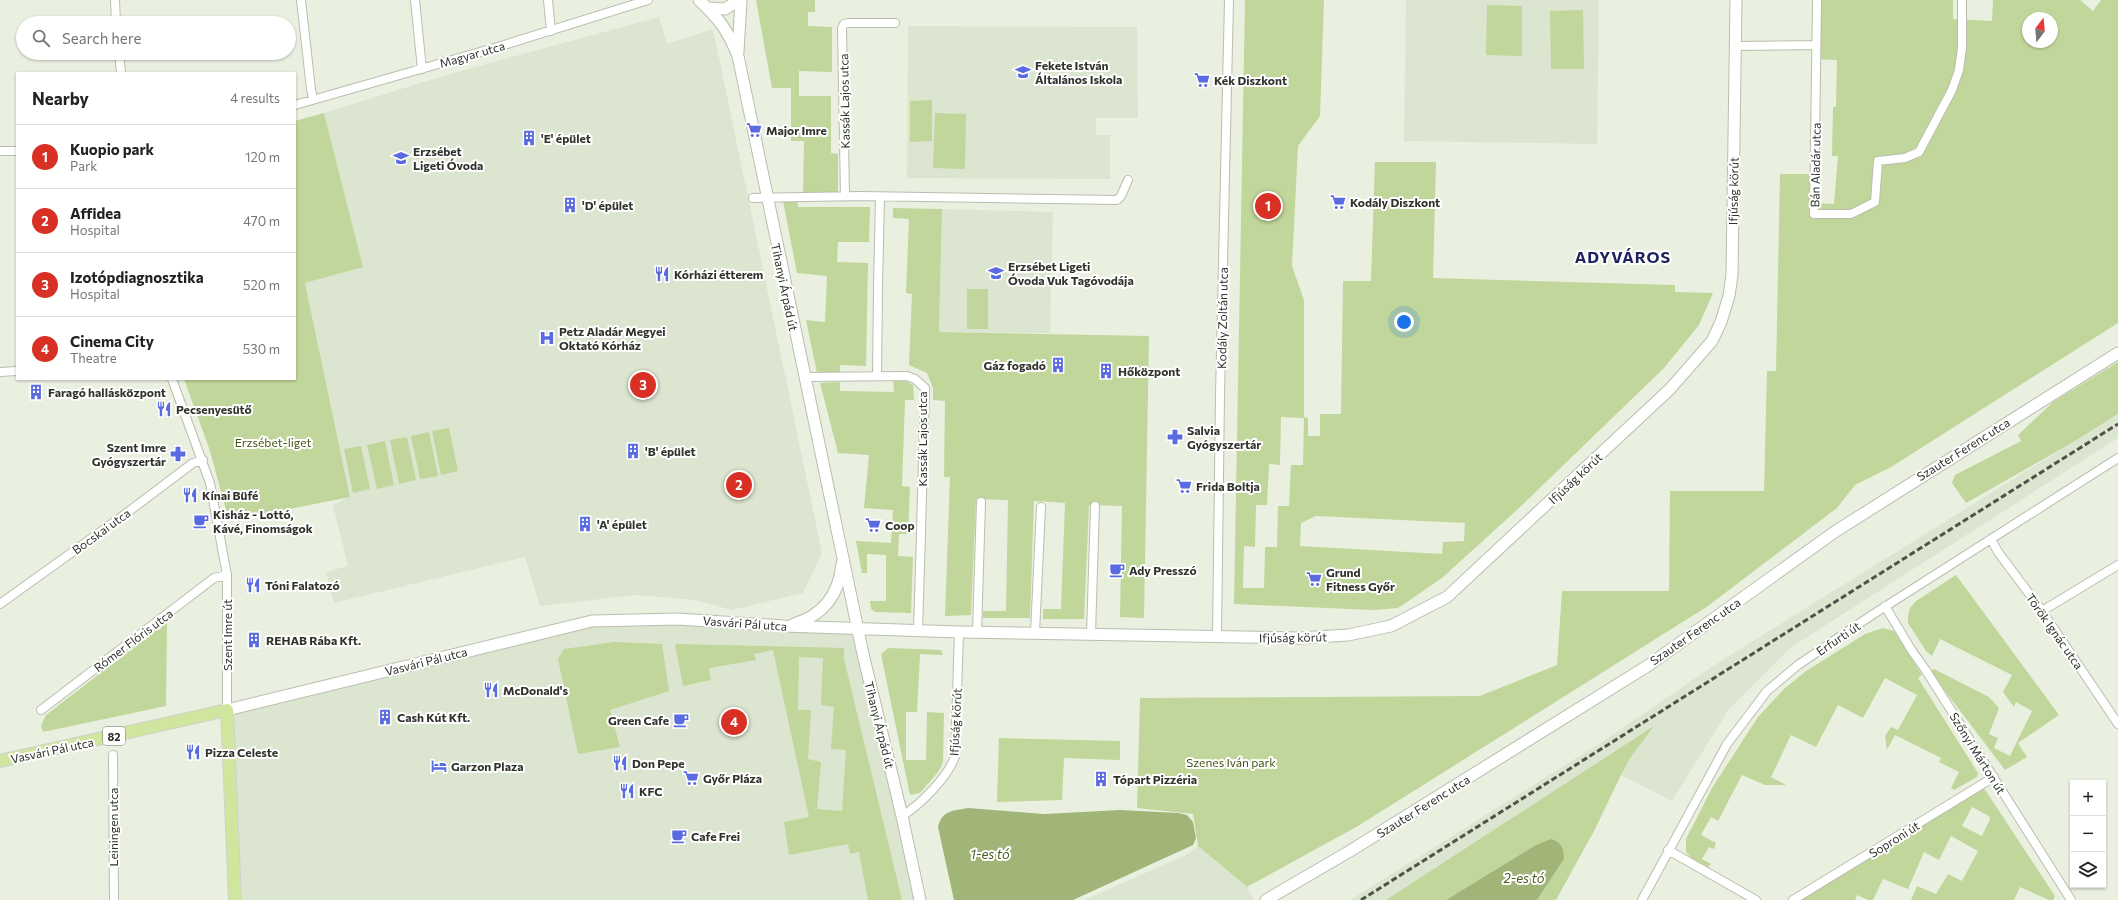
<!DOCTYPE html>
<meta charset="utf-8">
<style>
:root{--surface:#fff;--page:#f6f6f6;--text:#222;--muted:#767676;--line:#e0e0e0;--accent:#d93025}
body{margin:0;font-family:Commissioner,sans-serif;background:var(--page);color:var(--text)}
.controls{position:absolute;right:12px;bottom:12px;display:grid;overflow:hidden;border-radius:0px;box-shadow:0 1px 3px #0004}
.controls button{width:36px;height:36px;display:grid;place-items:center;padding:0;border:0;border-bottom:1px solid var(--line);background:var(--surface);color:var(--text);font:20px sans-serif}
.compass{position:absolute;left:2022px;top:12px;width:36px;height:36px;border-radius:50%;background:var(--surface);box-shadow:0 1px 3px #0004;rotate:16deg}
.you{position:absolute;left:1404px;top:322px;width:14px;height:14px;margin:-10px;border:3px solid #fff;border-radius:50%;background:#1a73e8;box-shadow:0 0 0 6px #1a73e833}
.badge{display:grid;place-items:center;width:26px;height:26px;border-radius:50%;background:var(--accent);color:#fff;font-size:13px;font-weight:700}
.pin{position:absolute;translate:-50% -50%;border:2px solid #fff;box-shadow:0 1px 4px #0006}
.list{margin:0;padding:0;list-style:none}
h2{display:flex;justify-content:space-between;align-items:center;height:52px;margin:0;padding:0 16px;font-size:17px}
h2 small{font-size:13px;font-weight:400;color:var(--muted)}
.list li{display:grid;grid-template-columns:26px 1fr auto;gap:12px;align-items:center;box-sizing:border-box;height:64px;padding:0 16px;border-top:1px solid var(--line)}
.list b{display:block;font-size:15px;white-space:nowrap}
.list p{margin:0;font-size:13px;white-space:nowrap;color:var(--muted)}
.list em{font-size:13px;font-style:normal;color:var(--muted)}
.icon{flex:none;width:22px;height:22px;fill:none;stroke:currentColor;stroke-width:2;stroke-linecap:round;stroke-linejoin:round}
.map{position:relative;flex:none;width:2118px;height:900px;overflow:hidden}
.search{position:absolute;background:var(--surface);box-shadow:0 1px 3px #0004;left:16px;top:16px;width:280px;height:44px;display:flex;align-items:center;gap:10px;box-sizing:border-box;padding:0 14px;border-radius:22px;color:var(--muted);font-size:15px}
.panel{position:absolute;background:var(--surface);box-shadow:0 1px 3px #0004;left:16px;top:72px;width:280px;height:308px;border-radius:0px}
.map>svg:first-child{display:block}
.built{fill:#dce5cf}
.green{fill:#c1d69a;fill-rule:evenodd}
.water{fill:#a1b578}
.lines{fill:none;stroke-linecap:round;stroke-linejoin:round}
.street-casing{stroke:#b9beaf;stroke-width:10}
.secondary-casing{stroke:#b9beaf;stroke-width:13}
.primary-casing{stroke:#d1d2d1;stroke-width:14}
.street{stroke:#fff;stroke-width:8}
.secondary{stroke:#fff;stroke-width:11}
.primary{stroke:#d0e59e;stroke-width:12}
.rail{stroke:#4f524a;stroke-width:3;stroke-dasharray:6 3;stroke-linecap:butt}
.labels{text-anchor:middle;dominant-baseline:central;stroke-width:4;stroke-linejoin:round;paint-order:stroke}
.shield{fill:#fff;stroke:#6e706b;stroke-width:1}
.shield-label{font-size:11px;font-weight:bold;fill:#30322c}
.street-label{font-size:12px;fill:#30322c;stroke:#fff}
.poi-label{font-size:12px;font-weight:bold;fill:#30322c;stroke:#fff;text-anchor:start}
.park-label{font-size:12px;fill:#455714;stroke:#fff}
.water-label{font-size:13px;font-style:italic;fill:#4a5c1a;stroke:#fff}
.district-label{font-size:16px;font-weight:bold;letter-spacing:1px;fill:#1e255e;stroke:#fff}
</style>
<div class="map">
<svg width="2118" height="900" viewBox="0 0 2118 900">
<rect width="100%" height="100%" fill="#eaf0e0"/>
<path class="built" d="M1406 0H1599L1597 144 1404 141Z
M659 17 667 44 713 29 822 553 803 593 732 610 695 600 636 595 540 606 525 557 334 603 326 572 348 566 333 505 350 496 305 283 363 267 324 113 446 75Z
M908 26 1137 27 1138 118H1096V135H1110V179L907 178Z
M942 209 1053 212 1050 333 939 332Z
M2118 414V438L1790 648 1729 709 1672 801 1621 775 1630 758 1604 760 1386 900H1350L1602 742 1713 666Z
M592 621 858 628 920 900H235L227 710Z
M1198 846 1247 887 1254 900H1084L1184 856Z"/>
<path class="green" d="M756 0H815V12H808V26L832 27V72L799 71V96H831V153L838 154V195H803L804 141H791V88H772Z
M1245 0H1324L1320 116 1298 146 1292 266 1304 300V417L1308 418V436H1320V414H1341L1343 281H1371L1375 162H1436L1433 278 1675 285V292L1713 293 1699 325 1664 368 1519 508 1442 578 1398 608 1373 610 1234 604ZM1281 417 1304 418 1303 465H1291L1289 506H1278L1277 547H1265L1264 588H1243L1244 546 1255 547 1256 505H1267L1269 464 1280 465ZM1316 516 1465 523 1464 541 1443 542 1442 554 1300 546 1301 523Z
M1817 0H1953V19L1992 21 1993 0H2080L2093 11 2101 0H2118V323L1891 467 1855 485 1837 508 1708 606 1358 826 1247 887 1198 846 1193 814 1137 808 1140 698 1480 696 1557 665 1562 591H1669L1670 491H1764L1767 371H1776L1780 174H1814L1815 155H1819L1816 203 1834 204 1838 156H1832L1833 107H1836L1837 60 1816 59ZM2028 18H2052V42H2028Z
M1487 5 1522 6V56L1486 55Z
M1583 10 1584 69H1551L1550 11Z
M932 100V141L910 142V101Z
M324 113 363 267 305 283 350 497 229 521 210 451 184 379H295V121Z
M935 113 966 114 965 169 933 168Z
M797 200 798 207H870L869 242H838L837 262 868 263 866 366 840 365V372L817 373 806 320 825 322 827 276 797 273 783 201Z
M893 208 942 209 939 332 1149 336 1144 618 1120 617 1122 506 1089 505 1084 619H1043V609H1061L1065 503 1034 501 1030 618H983V611H1006L1008 500 976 499 971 615 945 616 950 477H944L945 401 933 400V388L927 373 909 365 912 294 906 293 909 219 893 218Z
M967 289H988V329H967Z
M2118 362V414L2070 444 1966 503 1952 483 1955 475 2021 441 2018 435 2053 402Z
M893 379 904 380 913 385 914 400H905L902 486 910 487 908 534H899L898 556 913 557 911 613 875 612 871 609 870 601H886V555L867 554V573H862L856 541 891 543 893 510 864 508 869 455 838 453 820 383 840 382V391L894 392Z
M449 428 458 471 441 475 432 431Z
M429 432 438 476 420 479 411 436Z
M407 437 416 480 399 484 390 440Z
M385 441 394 485 377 489 367 445Z
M361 446 370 489 353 493 344 449Z
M1956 575 2059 715 2018 743 2027 757 2005 770 1930 671 1934 669 1989 697 1999 708 1989 734 1998 738 1994 748 2010 756 2032 711 2016 702 2014 707 2003 692 2012 675 1940 639 1932 656 1926 651 1908 623V616L1910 608 1916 601Z
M167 622 166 706 43 732 41 726 46 715Z
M1883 628 1894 631 1897 635 1922 675 1918 678 1978 773 1977 777 1954 790 1951 788 1959 772 1939 762 1941 758 1895 735 1887 750 1885 736 1891 727 1898 730 1917 695 1885 678 1863 718 1838 705 1816 747 1791 735 1771 777 1786 785H1765L1742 775 1718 821 1711 817 1701 835 1716 843 1714 849 1709 847 1702 859 1711 864 1708 867 1692 859 1686 852V839L1712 788 1758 717 1784 689 1806 671 1865 634Z
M614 642 662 644 669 691 610 710 620 747 578 754 558 659 564 649Z
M675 644 844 648V659L902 900H868L859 852 850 854 848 844 789 855 784 822 809 817 773 650 754 654 756 660 709 668 711 680 683 686ZM799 657 823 658 821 705 834 707 831 749 846 750 842 811 817 809 821 762 808 759 811 710H798Z
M888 648 941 650 943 655 920 654 917 712H906V760H926L927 712 944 713 943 762 939 771 920 793 910 795 881 654Z
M1654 726 1630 758 1621 775 1594 831 1556 900H1537L1564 859 1534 846 1446 900H1386Z
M999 738 1120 741V760L1064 758 1062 800 997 802Z
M1982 785 2051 890 2055 896 2053 900H2049L2020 887 2014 900H1911L1917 886 1936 894 1948 874 1962 881 1978 851 1951 836 1939 860 1924 852 1908 889 1883 879 1873 900H1868L1857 895 1855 900H1793ZM1972 807 1989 816 1990 819 1982 836 1962 826Z"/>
<path class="water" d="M968 808 1044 814 1120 810 1178 813 1187 815 1193 822 1196 838 1193 845 1073 900H954L938 827C942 810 953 811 968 808Z
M1551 839C1562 842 1564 849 1564 859L1537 900H1446L1534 846Z"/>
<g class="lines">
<defs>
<path id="street" d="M115 0 116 23
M301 0 311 89 313 99
M415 0 422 69
M548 0 551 31
M1817 0 1814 214H1851L1875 202 1878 161 1905 158 1919 152 1952 90 1959 70 1962 48V0
M1736 46 1816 45
M119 53 121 73
M295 105 501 46 648 0
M0 151H17
M845 197 842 28 844 24 848 23H895
M753 198 862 196 1117 200 1121 196 1128 180
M878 286 880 197
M0 372 17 371
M877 376 878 290
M804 377 907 376 915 379 925 388 921 531
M172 379 210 483 227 575V710
M1991 539 1998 552 2042 611 2118 724
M0 604 124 515 193 463 203 460
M1885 606 1912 651 1925 669 2071 900
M2042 611 2118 565
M918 630 921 534
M977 632 981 502
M1035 633 1041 507
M1091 634 1095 506
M1217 636 1220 395 1229 0
M41 710 214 578 227 575
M113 755 114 900
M902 816C920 805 949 776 955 756L959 632
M1668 850 1756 900
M1642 900 1727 744 1767 691 1798 665 1872 615 2118 458
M1793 900 1994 777"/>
<path id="secondary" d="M699 0C720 20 727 29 738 56L863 654 902 816 920 900
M708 8 725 9 739 0
M738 52 741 0
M794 624C824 615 839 594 842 564
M227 710 592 621 678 619 784 626 959 632 1300 638 1348 635 1391 626 1447 597 1670 389 1712 341 1721 322 1729 296 1732 275 1736 0
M1266 900 1350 851 1649 665 1836 531 2118 353"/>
<path id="primary" d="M0 761 227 710 235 900"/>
</defs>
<use href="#street" class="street-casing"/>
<use href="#secondary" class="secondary-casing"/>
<use href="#primary" class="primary-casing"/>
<use href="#street" class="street"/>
<use href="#secondary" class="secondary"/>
<use href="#primary" class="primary"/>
<path class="rail" d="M1361 900 2118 424"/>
</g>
<defs>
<symbol id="school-bare" viewBox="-9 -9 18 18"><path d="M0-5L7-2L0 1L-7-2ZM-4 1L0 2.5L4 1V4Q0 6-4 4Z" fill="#5a6ae1" stroke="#fff" stroke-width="2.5" paint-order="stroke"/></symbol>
<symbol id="supermarket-bare" viewBox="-9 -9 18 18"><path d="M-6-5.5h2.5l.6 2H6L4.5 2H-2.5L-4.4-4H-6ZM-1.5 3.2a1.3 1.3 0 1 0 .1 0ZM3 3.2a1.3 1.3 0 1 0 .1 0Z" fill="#5a6ae1" stroke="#fff" stroke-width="2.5" paint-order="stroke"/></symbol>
<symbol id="building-bare" viewBox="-9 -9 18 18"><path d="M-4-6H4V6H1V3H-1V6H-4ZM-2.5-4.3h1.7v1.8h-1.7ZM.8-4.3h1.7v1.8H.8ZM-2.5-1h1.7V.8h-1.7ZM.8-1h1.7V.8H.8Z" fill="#5a6ae1" stroke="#fff" stroke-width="2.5" paint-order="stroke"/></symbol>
<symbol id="restaurant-bare" viewBox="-9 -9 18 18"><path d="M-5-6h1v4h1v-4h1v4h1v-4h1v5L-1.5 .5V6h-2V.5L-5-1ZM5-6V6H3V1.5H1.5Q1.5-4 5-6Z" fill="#5a6ae1" stroke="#fff" stroke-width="2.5" paint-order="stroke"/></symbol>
<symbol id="hospital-bare" viewBox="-9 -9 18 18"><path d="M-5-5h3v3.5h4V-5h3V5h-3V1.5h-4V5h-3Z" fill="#5a6ae1" stroke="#fff" stroke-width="2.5" paint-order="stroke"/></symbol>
<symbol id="pharmacy-bare" viewBox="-9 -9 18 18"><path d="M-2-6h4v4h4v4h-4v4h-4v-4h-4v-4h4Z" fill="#5a6ae1" stroke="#fff" stroke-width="2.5" paint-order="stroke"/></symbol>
<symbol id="cafe-bare" viewBox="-9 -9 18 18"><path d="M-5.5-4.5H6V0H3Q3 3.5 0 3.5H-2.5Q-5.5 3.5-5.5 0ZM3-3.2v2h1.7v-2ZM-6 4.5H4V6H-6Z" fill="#5a6ae1" stroke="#fff" stroke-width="2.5" paint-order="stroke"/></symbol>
<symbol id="hotel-bare" viewBox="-9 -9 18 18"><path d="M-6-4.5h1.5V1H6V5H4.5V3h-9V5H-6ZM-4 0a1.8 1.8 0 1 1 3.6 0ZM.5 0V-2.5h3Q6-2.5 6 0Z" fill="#5a6ae1" stroke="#fff" stroke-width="2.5" paint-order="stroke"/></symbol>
</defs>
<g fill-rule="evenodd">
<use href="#school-bare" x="1012" y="61" width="22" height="22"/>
<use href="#supermarket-bare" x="1191" y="69" width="22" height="22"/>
<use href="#supermarket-bare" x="743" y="119" width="22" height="22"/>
<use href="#building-bare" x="518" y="127" width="22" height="22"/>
<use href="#school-bare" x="390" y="147" width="22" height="22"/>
<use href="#supermarket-bare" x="1327" y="191" width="22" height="22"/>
<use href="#building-bare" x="559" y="194" width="22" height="22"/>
<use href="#school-bare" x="985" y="262" width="22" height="22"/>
<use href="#restaurant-bare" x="651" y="263" width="22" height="22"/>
<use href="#hospital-bare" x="536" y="327" width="22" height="22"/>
<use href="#building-bare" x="1047" y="354" width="22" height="22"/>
<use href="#building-bare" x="1095" y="360" width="22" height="22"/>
<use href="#building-bare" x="25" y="381" width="22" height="22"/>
<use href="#restaurant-bare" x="153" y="398" width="22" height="22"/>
<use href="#pharmacy-bare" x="1164" y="426" width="22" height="22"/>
<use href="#building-bare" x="622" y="440" width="22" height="22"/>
<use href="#pharmacy-bare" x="167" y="443" width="22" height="22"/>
<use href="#supermarket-bare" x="1173" y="475" width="22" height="22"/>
<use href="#restaurant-bare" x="179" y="484" width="22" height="22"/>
<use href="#cafe-bare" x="190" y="510" width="22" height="22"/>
<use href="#building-bare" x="574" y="513" width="22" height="22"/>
<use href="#supermarket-bare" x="862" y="514" width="22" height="22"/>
<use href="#cafe-bare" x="1106" y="559" width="22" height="22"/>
<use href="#supermarket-bare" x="1303" y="568" width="22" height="22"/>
<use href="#restaurant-bare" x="242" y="574" width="22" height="22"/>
<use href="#building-bare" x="243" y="629" width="22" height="22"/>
<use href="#restaurant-bare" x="480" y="679" width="22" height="22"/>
<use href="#building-bare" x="374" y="706" width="22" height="22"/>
<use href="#cafe-bare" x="670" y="709" width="22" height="22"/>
<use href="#restaurant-bare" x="182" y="741" width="22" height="22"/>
<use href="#restaurant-bare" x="609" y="752" width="22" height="22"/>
<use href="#hotel-bare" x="428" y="755" width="22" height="22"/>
<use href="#supermarket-bare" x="680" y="767" width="22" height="22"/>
<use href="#building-bare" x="1090" y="768" width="22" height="22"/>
<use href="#restaurant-bare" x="616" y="780" width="22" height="22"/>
<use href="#cafe-bare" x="668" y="825" width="22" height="22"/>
</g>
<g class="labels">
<rect class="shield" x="103" y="727" width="22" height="18" rx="3"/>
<g class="shield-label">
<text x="114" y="736">82</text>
</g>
<g class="street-label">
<text transform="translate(472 54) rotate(-16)">Magyar utca</text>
<text transform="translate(844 101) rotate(-91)">Kassák Lajos utca</text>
<text transform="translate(1815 165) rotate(-89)">Bán Aladár utca</text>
<text transform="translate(1733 191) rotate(-89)">Ifjúság körút</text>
<text transform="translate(785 287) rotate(78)">Tihanyi Árpád út</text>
<text transform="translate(1222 318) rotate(-89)">Kodály Zoltán utca</text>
<text transform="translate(922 439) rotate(-90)">Kassák Lajos utca</text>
<text transform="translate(1963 449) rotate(-32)">Szauter Ferenc utca</text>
<text transform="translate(1575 478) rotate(-43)">Ifjúság körút</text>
<text transform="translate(101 531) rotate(-36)">Bocskai utca</text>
<text transform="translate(745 623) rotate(4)">Vasvári Pál utca</text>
<text transform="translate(1695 631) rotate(-35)">Szauter Ferenc utca</text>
<text transform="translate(2055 631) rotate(55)">Török Ignác utca</text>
<text transform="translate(227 635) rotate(-90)">Szent Imre út</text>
<text transform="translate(1293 637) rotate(-1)">Ifjúság körút</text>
<text transform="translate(1838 638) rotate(-34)">Erfurti út</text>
<text transform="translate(133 640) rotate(-37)">Rómer Flóris utca</text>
<text transform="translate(426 661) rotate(-14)">Vasvári Pál utca</text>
<text transform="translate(955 722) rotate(-87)">Ifjúság körút</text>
<text transform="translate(880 725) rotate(76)">Tihanyi Árpád út</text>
<text transform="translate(52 750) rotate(-12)">Vasvári Pál utca</text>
<text transform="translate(1978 753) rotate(58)">Szőnyi Márton út</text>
<text transform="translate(1423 806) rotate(-32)">Szauter Ferenc utca</text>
<text transform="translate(113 827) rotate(-90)">Leiningen utca</text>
<text transform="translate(1894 839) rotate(-32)">Soproni út</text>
</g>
<g class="poi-label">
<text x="1035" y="65">Fekete István<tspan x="1035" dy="14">Általános Iskola</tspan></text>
<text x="1214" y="80">Kék Diszkont</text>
<text x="766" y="130">Major Imre</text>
<text x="541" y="138">'E' épület</text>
<text x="413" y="151">Erzsébet<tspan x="413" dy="14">Ligeti Óvoda</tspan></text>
<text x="1350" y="202">Kodály Diszkont</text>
<text x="582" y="205">'D' épület</text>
<text x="1008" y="266">Erzsébet Ligeti<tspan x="1008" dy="14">Óvoda Vuk Tagóvodája</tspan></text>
<text x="674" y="274">Kórházi étterem</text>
<text x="559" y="331">Petz Aladár Megyei<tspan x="559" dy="14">Oktató Kórház</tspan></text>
<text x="1046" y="365" text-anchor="end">Gáz fogadó</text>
<text x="1118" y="371">Hőközpont</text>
<text x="48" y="392">Faragó hallásközpont</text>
<text x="176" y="409">Pecsenyesütő</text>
<text x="1187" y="430">Salvia<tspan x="1187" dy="14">Gyógyszertár</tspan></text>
<text x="166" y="447" text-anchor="end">Szent Imre<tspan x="166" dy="14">Gyógyszertár</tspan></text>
<text x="645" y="451">'B' épület</text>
<text x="1196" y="486">Frida Boltja</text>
<text x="202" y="495">Kínai Büfé</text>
<text x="213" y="514">Kisház - Lottó,<tspan x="213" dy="14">Kávé, Finomságok</tspan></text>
<text x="597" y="524">'A' épület</text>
<text x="885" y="525">Coop</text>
<text x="1129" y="570">Ady Presszó</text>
<text x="1326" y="572">Grund<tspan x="1326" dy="14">Fitness Győr</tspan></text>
<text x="265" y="585">Tóni Falatozó</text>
<text x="266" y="640">REHAB Rába Kft.</text>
<text x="503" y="690">McDonald's</text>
<text x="397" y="717">Cash Kút Kft.</text>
<text x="669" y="720" text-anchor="end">Green Cafe</text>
<text x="205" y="752">Pizza Celeste</text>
<text x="632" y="763">Don Pepe</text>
<text x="451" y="766">Garzon Plaza</text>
<text x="703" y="778">Győr Pláza</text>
<text x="1113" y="779">Tópart Pizzéria</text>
<text x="639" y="791">KFC</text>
<text x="691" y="836">Cafe Frei</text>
</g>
<g class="park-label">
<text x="273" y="442">Erzsébet-liget</text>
<text x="1231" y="762">Szenes Iván park</text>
</g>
<g class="water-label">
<text x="990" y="854">1-es tó</text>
<text x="1524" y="878">2-es tó</text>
</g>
<g class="district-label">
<text x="1623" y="256">ADYVÁROS</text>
</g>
</g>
</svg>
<div class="controls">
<button>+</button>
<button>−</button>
<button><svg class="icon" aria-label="layers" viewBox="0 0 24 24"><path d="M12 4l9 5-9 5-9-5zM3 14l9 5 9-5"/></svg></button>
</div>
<svg class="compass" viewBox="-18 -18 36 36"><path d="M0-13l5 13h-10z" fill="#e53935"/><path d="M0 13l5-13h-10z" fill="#767676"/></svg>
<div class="you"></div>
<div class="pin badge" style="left:1268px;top:206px">1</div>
<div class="pin badge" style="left:739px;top:485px">2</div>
<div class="pin badge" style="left:643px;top:385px">3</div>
<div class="pin badge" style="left:734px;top:722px">4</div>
<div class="search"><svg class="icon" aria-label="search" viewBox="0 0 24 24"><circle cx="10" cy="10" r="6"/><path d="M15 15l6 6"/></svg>Search here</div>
<section class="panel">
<h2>Nearby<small>4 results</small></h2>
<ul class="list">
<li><span class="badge">1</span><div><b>Kuopio park</b><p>Park</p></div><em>120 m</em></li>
<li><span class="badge">2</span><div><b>Affidea</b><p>Hospital</p></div><em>470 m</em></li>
<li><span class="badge">3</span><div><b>Izotópdiagnosztika</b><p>Hospital</p></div><em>520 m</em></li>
<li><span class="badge">4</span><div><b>Cinema City</b><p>Theatre</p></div><em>530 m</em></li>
</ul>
</section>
</div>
